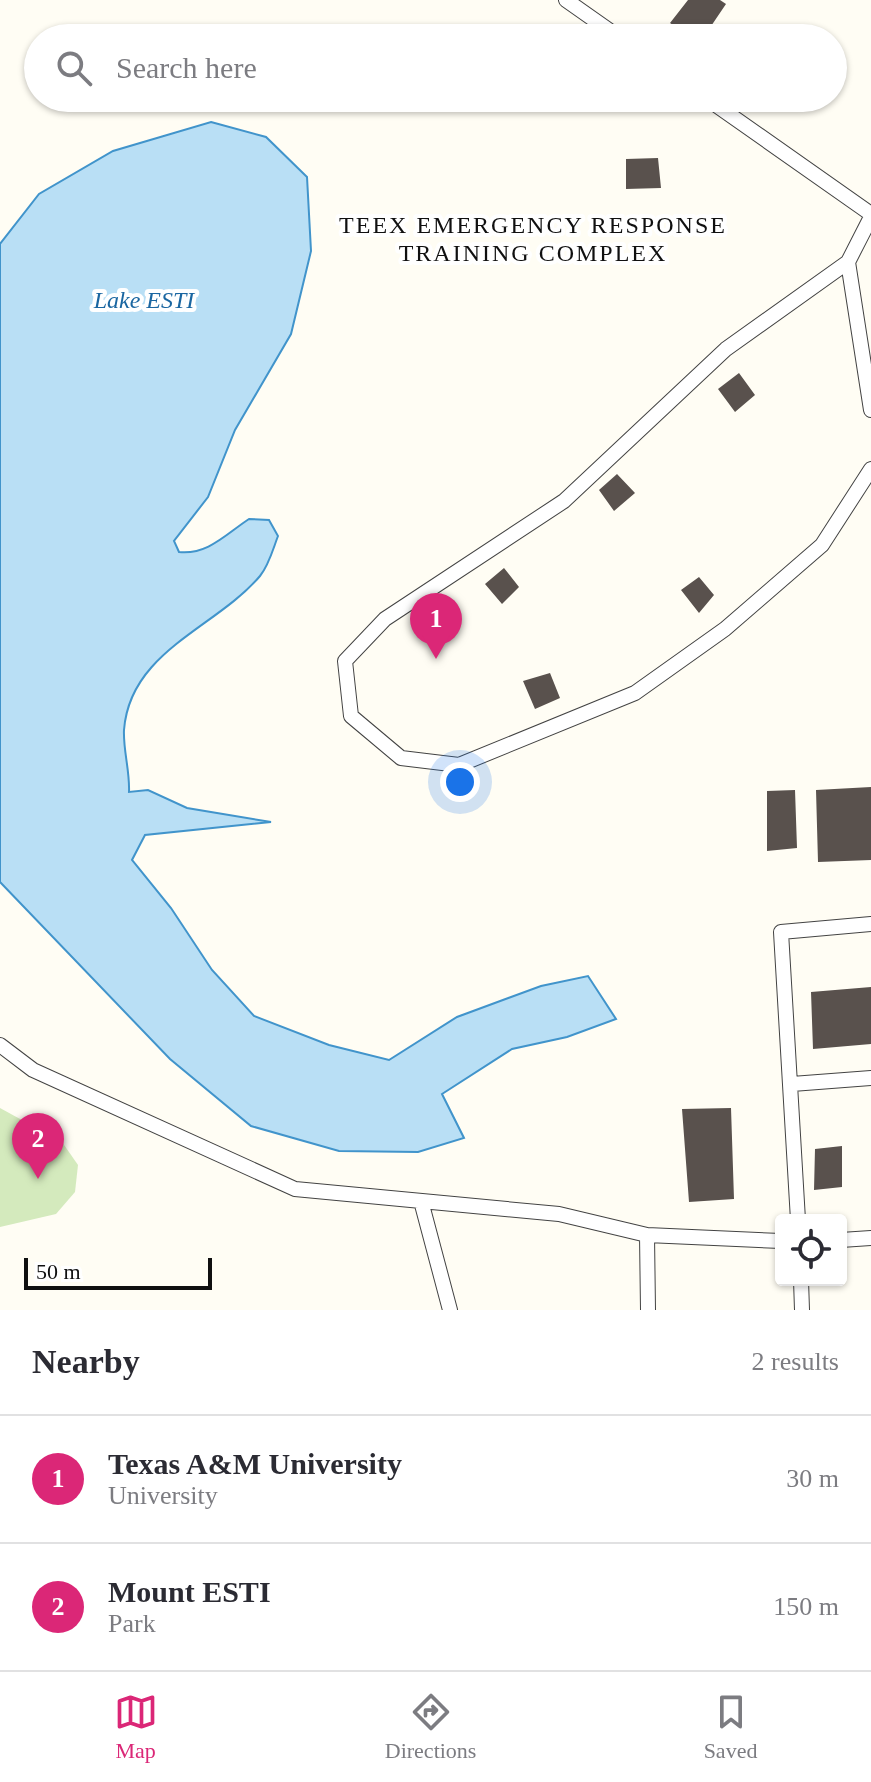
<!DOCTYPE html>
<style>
:root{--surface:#fff;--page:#f7f7f7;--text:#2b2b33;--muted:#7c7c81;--line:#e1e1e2;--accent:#db2777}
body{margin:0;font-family:Georgia,serif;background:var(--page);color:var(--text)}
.controls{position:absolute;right:24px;bottom:24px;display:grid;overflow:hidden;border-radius:8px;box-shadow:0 2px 6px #0004}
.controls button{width:72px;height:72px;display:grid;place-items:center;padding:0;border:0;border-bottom:2px solid var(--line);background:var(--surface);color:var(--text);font:40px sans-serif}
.scale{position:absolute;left:24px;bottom:20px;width:188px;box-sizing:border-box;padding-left:8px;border:4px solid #101010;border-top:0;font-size:22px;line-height:28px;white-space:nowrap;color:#101010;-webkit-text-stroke:6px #fff;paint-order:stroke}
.you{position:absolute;left:460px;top:782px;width:28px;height:28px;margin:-20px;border:6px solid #fff;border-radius:50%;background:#1a73e8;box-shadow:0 0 0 12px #1a73e833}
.badge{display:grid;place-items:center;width:52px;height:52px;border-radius:50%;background:var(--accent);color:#fff;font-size:26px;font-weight:700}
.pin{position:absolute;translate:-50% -66px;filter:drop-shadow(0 2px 4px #0008)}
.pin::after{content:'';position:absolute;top:42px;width:28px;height:24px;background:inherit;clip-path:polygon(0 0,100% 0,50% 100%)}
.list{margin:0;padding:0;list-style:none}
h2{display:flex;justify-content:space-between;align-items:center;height:104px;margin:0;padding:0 32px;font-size:34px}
h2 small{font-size:26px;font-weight:400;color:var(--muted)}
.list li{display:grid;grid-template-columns:52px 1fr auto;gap:24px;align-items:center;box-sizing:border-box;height:128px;padding:0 32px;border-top:2px solid var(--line)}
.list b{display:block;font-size:30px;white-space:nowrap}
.list p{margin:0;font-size:26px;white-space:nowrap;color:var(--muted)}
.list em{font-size:26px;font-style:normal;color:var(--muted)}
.icon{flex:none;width:44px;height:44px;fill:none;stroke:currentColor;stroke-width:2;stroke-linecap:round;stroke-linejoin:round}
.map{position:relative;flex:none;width:871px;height:1310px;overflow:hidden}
.search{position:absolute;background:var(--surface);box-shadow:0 2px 6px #0004;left:24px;right:24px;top:24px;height:88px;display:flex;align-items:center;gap:20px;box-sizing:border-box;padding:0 28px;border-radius:44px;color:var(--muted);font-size:30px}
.sheet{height:360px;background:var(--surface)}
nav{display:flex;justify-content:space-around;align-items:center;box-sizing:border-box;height:112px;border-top:2px solid var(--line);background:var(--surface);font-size:22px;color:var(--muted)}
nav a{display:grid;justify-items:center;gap:4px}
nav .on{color:var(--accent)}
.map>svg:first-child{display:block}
.green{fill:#d4eabd}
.water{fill:#b9dff5;stroke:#4194cb;stroke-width:2}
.building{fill:#59514d}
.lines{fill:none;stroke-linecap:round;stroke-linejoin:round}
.lane-casing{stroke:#434343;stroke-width:16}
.lane{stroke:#fff;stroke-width:14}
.labels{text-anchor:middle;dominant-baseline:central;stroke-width:8;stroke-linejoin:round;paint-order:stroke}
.neighbourhood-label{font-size:24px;letter-spacing:2px;fill:#101010;stroke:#fff}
.water-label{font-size:24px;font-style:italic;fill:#1a66a1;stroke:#fff}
</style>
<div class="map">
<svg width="871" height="1310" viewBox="0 0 871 1310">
<rect width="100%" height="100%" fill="#fffdf4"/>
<path class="green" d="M0 1108 62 1142 78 1165 75 1192 56 1214 0 1227Z"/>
<path class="water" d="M211 122 266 137 307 177 311 251 291 334 235 430 208 497 174 541 179 552C208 555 226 534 249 519L269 520 278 536C273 549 269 565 260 576 216 628 130 651 124 730 123 750 130 771 129 792L148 790 187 808 271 822 145 835 132 860 171 908 212 970 254 1016 329 1045 389 1060 457 1017 541 986 588 976 616 1019 567 1037 512 1049 442 1094 464 1138 418 1152 339 1151 251 1126 170 1059 0 882V244L39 194 113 151Z"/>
<path class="building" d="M688 0H720L726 4 703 38H691L670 23Z
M658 158 661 188 626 189V159Z
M739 373 755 395 735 412 718 389Z
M617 474 635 493 614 511 599 490Z
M504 568 519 587 502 604 485 584Z
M699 577 714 595 699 613 681 590Z
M550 673 560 698 535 709 523 681Z
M871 787V860L818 862 816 790Z
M795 790 797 848 767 851V791Z
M871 987V1044L813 1049 811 992Z
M731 1108 734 1199 689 1202 682 1109Z
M842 1146V1187L814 1190 815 1149Z"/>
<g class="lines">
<defs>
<path id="lane" d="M566 0 620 38
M706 98 871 214
M871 217 848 262 871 410
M848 262 726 349 564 501 385 619 345 661 351 716 401 758 459 765 635 693 725 629 822 545 871 469
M0 1045 33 1070 295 1189 559 1214 647 1235 781 1241
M792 1084 871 1078
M421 1201 450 1310
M798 1220 781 932 871 924
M647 1235 648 1310
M841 1240 871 1238
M801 1280 802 1310"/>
</defs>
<use href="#lane" class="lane-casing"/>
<use href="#lane" class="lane"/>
</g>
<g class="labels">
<g class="neighbourhood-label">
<text x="533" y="225">TEEX EMERGENCY RESPONSE<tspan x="533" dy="28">TRAINING COMPLEX</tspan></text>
</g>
<g class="water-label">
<text x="144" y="300">Lake ESTI</text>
</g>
</g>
</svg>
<div class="controls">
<button><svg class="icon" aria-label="locate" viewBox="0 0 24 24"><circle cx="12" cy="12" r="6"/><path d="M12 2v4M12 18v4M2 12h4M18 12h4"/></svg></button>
</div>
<div class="scale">50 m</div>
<div class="you"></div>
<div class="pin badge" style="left:436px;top:659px">1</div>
<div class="pin badge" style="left:38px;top:1179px">2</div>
<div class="search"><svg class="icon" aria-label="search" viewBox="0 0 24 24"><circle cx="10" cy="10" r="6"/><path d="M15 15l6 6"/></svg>Search here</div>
</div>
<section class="sheet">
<h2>Nearby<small>2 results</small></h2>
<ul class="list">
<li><span class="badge">1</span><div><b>Texas A&amp;M University</b><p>University</p></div><em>30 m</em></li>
<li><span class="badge">2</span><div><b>Mount ESTI</b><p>Park</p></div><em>150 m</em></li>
</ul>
</section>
<nav>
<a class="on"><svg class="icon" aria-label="map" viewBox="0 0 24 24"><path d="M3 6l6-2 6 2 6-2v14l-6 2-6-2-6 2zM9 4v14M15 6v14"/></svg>Map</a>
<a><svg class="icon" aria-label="directions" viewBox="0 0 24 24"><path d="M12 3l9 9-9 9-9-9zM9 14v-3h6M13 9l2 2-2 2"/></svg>Directions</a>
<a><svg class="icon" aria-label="saved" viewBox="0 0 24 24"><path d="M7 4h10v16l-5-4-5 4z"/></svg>Saved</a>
</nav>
